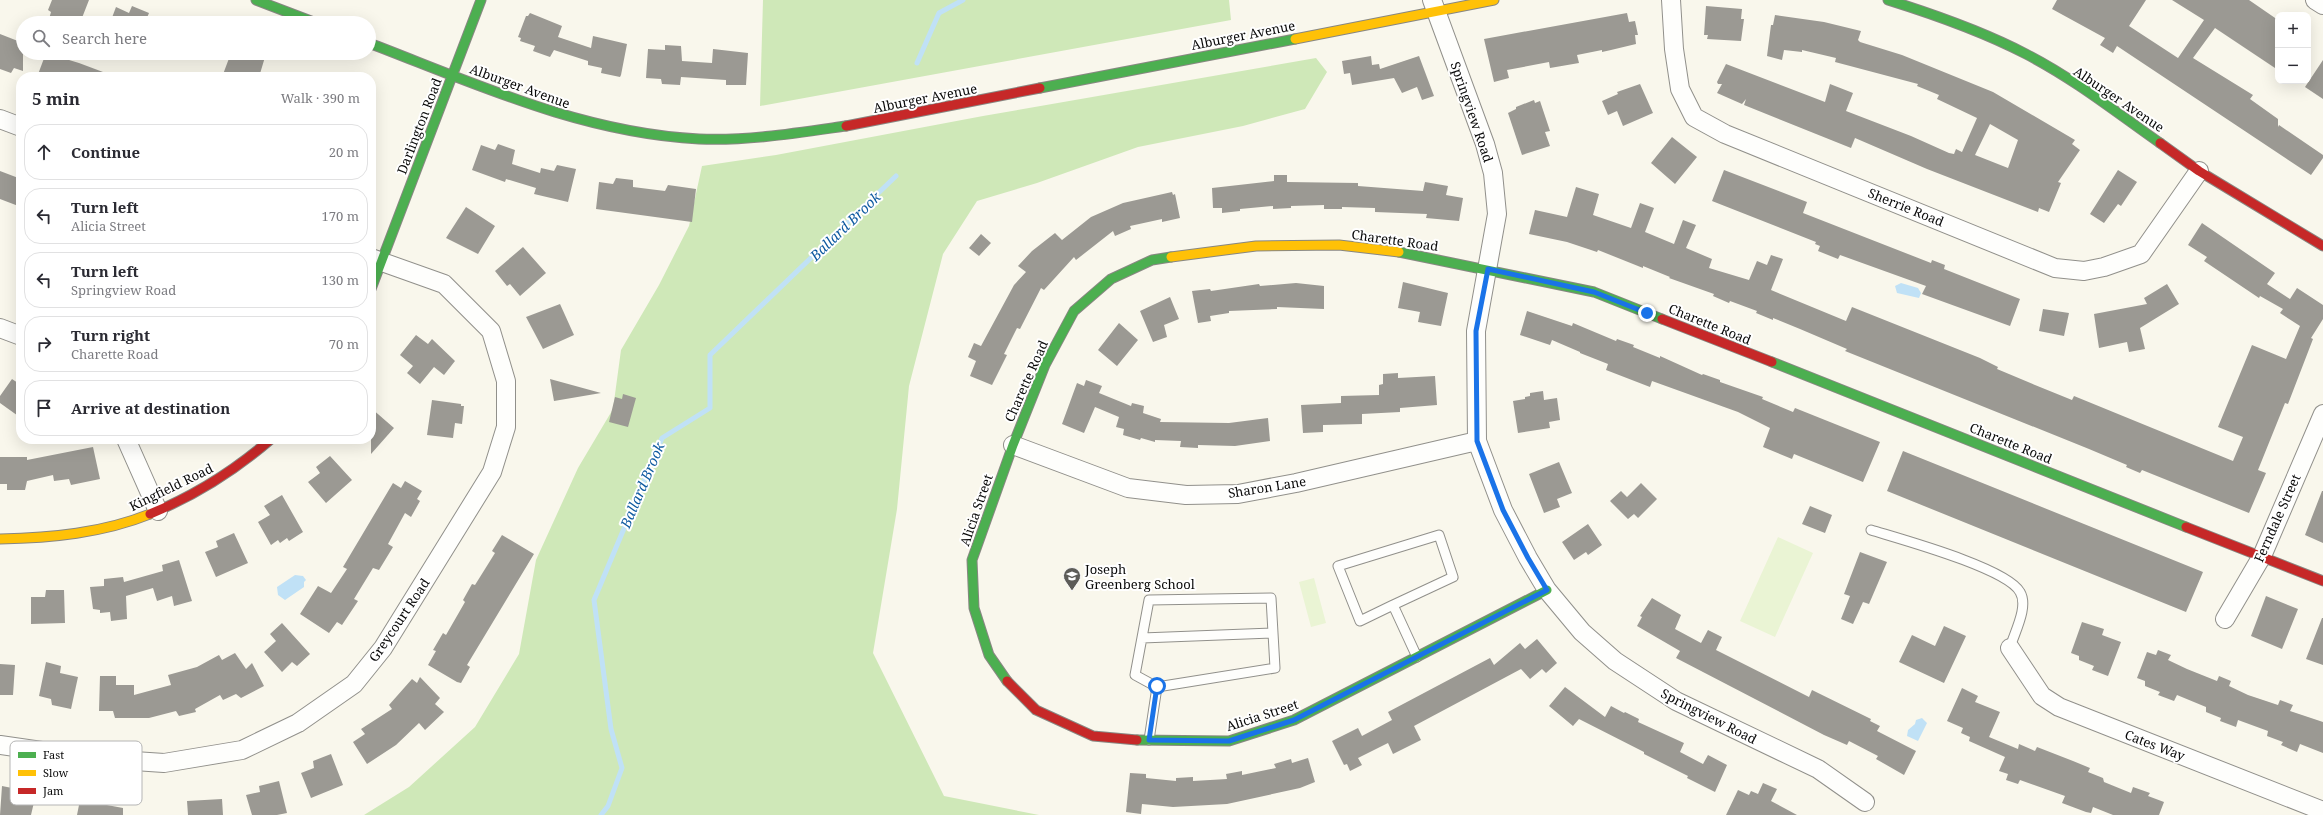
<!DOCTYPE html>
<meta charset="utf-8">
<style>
:root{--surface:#fff;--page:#f2f2f3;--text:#2b2b33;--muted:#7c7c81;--line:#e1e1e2}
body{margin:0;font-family:"Noto Serif",serif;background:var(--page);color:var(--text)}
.controls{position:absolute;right:12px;top:12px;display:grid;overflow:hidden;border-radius:8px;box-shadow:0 4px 16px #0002}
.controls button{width:36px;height:36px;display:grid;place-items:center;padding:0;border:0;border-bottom:1px solid var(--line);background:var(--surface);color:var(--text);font:20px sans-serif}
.stop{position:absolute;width:12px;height:12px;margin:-9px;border:3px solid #1a73e8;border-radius:50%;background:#fff}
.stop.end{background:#1a73e8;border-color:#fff;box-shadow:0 1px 4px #0008}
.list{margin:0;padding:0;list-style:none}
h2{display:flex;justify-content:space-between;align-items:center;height:52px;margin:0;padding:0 16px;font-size:17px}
h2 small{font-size:13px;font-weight:400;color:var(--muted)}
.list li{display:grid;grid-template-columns:26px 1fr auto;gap:12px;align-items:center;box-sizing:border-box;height:56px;margin:0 8px 8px;padding:0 8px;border:1px solid var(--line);border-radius:16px}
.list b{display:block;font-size:15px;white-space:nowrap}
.list p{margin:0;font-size:13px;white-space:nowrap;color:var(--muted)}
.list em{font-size:13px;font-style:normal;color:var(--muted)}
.icon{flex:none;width:22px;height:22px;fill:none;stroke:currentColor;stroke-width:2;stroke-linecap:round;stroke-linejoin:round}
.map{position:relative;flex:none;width:2323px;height:815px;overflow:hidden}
.search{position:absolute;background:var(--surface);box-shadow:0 4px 16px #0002;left:16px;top:16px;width:360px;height:44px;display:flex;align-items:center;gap:10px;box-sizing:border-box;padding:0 14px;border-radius:22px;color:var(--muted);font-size:15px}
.panel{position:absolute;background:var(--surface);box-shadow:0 4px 16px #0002;left:16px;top:72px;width:360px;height:372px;border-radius:16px}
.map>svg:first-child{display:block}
.forest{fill:#cfe8b8}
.pitch{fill:#eaf4d4}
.water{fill:#c0e1f6}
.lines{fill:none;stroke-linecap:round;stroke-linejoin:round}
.stream{stroke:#c0e1f6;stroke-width:5}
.building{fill:#9b9993;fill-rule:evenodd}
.lane-casing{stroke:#91908b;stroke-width:11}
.street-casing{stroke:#91908b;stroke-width:20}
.fast-casing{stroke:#888782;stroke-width:11}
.slow-casing{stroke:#888782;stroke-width:11}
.jam-casing{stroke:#888782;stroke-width:11}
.lane{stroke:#fefefc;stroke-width:9}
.street{stroke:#fefefc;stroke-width:18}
.fast{stroke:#4caf50;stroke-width:9}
.slow{stroke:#ffc107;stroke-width:9}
.jam{stroke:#c62828;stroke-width:9}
.route{stroke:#1a73e8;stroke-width:5}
.labels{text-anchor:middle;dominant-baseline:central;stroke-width:4;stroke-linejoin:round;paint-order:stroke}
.street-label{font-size:13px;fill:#090909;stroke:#fff}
.poi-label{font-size:13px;fill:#090909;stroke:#fff;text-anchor:start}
.water-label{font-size:14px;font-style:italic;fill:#0e5aa0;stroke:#fff}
.key{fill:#fff;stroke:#b5b5b5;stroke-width:1}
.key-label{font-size:11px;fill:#090909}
</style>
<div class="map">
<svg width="2323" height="815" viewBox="0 0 2323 815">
<rect width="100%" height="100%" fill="#f9f7ec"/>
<path class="forest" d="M763 0H1229L1231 20 760 106Z
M1316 58 1327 72 1305 109 1243 126 1138 147 1037 183 977 201 943 254 909 386 897 509 873 653 944 796 1039 815H364L409 787 475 727 519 654 536 560 578 468 613 409 621 350 659 285 689 226 702 166 776 155 983 116Z"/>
<path class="pitch" d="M1778 537 1813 553 1775 637 1740 621Z
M1314 578 1326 623 1311 627 1299 582Z"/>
<path class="water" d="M1901 283 1918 288 1921 293 1919 298 1897 293 1895 286Z
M295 575 303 576 306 580 304 582V587L285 600 278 595 277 587Z
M1922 718 1927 723 1918 741 1907 736 1908 730 1915 724 1916 720Z"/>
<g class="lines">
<path class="stream" d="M917 63 939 13 963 0
M601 815 608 806 622 768 611 729 594 600 662 438 710 408V355L896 176"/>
</g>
<path class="building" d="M52 0H89L80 23H60L49 19 51 12 48 10Z
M2057 0H2146L2129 26 2178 58 2204 20 2172 0H2249L2278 20V70L2215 28 2193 58 2253 95 2250 99 2278 119V127L2279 125 2323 155V158L2311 175 2117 46 2113 53 2100 45 2105 38 2052 9Z
M132 6 149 13 146 20 153 23H110L116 7 129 13Z
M1706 6 1742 9 1741 19H1744L1741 41 1707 39 1708 35H1704Z
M530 13 562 26 558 37 591 48 593 36 627 44 621 75 620 77 601 73 602 68 588 65V61L554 50 550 57 533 51 535 46 520 41 521 38 518 37 526 16H528Z
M1627 13 1629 22 1635 21 1638 35H1635L1636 44 1611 50 1602 52V50L1577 55 1579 63 1550 68 1549 62 1507 70 1509 78 1494 82 1484 39Z
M1775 15 1824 22 1861 31 1858 40 1860 42 1902 55 1993 92 2075 140 2072 144 2080 150 2058 182 2061 183 2049 212 2039 208 2038 212 1927 169 1855 138 1851 148 1744 105 1746 99 1742 104 1717 93 1722 84H1718L1717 82 1726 64 1825 102 1830 84 1853 93 1846 111 1911 136 1949 153 1954 154 1956 149 1962 152 1977 118 1937 99 1939 95 1917 86 1918 84 1835 62 1836 58 1802 50V52L1784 50 1782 60 1767 56 1771 25H1773ZM1990 124 2018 140 2008 168 1975 155Z
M0 34 23 43V71L14 68 11 73 0 69Z
M665 45 681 46 682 61 712 63 713 49 748 53 746 85H726V80L681 77 680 85 662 84 661 79 646 78 648 49 665 50Z
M46 53 79 63 111 75V77H37Z
M231 53H255L265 57 259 77H222Z
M1371 56 1372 65 1379 64 1380 69 1419 56 1434 96 1422 100 1417 87 1402 93 1394 78 1352 85 1350 73 1344 74 1342 61Z
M2323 60V99L2305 87Z
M1640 84 1653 113 1623 126 1617 111 1608 115 1602 101 1618 94 1617 92Z
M1534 100 1535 103 1540 101 1550 131 1545 132 1550 146 1522 155 1508 113 1516 109V107Z
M1672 137 1697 157 1675 184 1651 163Z
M498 144 515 150 512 164 540 173 541 168 554 171 557 165 576 169 568 202 534 194 536 188 506 179 505 182 472 170 481 145 495 150Z
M1724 170 1807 202 1803 213 1931 263 1932 260 1945 265 1944 269 2020 299 2010 326 1922 294 1926 286 1840 255 1838 259 1818 251 1820 246 1815 244 1816 242 1712 201Z
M2118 170 2137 182 2121 206 2118 204 2104 223 2090 214Z
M0 171 21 179V207L0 199Z
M1274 175H1287V182L1358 183V186L1423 191 1425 182 1448 186 1446 195 1463 198 1459 221 1426 218 1427 214 1375 212V208L1342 207V209H1324V205L1291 206V208L1273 209V206L1240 209V211L1222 213V208H1213L1212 188 1274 181Z
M616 178 633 180V187L665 191 668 185 696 189 692 222 596 209 599 182 613 184Z
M1576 187 1599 194 1593 215 1631 228 1640 203 1654 208 1645 232 1674 244 1683 220 1696 225 1686 248 1712 259 1709 268 1749 280 1757 261 1767 265 1771 255 1783 259 1771 290 1846 321 1852 307 1980 358 1998 367 1997 369 2035 385 2072 400 2074 396 2233 461 2243 437 2218 427 2252 345 2286 359 2300 326 2280 313 2283 309 2260 296 2259 298 2204 261 2207 257 2188 245 2202 223 2275 273 2267 284 2290 299 2297 288 2323 305V319L2311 338 2313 339 2288 404 2285 403 2258 470 2266 473 2249 513 2142 470 2140 473 2126 467 2127 465 2089 449 1845 351 1847 349 1800 329 1773 318V320L1756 313 1757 311 1730 301 1729 303 1713 296 1714 294 1669 278 1670 277 1643 266V268L1598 250 1597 252 1567 242 1529 234 1535 210 1567 217Z
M1172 192 1173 195 1175 194 1180 218 1162 222V219L1130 226 1131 229 1115 236 1113 231 1076 260 1074 257 1044 290 1041 288 1020 329 1017 328 1004 354 1007 355 992 385 970 376 976 361 968 357 974 343 981 346 1014 285 1026 272 1018 266 1032 251 1055 233 1062 240 1091 217 1123 203Z
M466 207 495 226 478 254 446 238Z
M981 234 991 243 979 256 969 248Z
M523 247 546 273 520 296 510 284 507 286 495 271Z
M1403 282 1448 293 1441 326 1418 322 1420 312 1398 308Z
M1296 283 1324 286V309L1277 307V309L1229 311V313L1210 316 1211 321 1198 323 1192 291 1210 289 1211 291 1259 284 1260 286Z
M2167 284 2179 304 2140 328 2145 349 2129 352 2127 342 2099 348 2094 314 2147 304 2144 298Z
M1170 297 1179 319 1164 325 1167 337 1153 342 1140 311Z
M560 304 574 335 543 349 526 317Z
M2043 309 2069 313 2064 336 2039 331Z
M1527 311 1572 326 1573 323 1616 341 1617 339 1634 345 1633 347 1660 358V356L1702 375 1703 374 1720 380V382L1763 397 1762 399 1793 412 1795 408 1880 442 1863 482 1794 454 1792 459 1763 447 1770 428 1738 412 1652 381 1650 387 1606 370 1608 364 1580 353V352L1552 340 1550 345 1520 335Z
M1119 323 1138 340 1117 366 1098 350Z
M416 335 428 344 432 339 455 361 444 375 434 367 420 384 407 373 413 366 400 355Z
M1398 373V378L1435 376 1437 405 1400 408V412L1362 414V424L1323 425V432L1303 433 1301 405 1341 403V396L1379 395V385L1383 384V374Z
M12 379 21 385V418L0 403V396Z
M550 379 601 393 554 401Z
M1086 380 1102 386 1099 393 1131 406 1132 403 1144 406 1143 413 1161 419 1160 422 1229 423 1268 418 1270 441 1235 446 1198 445V448L1180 447 1181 441 1155 440V442L1141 438 1140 440 1123 435 1124 429 1116 427 1119 417 1095 407 1084 433 1062 424 1077 383 1084 386Z
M1543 391 1544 400 1557 398 1560 420 1549 422 1550 428 1518 433 1513 401 1525 399V397L1530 396V393Z
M623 394 636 398 628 427 609 422 615 397 622 399Z
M432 400 461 404V406H464L462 424 455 423 453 438 427 435Z
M371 408 394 428 371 454Z
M93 447 100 479 71 485 69 479 54 481 53 475 27 481 25 490H7V484H0V457H27V460Z
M1903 451 2203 572 2186 612 1887 491Z
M330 456 352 480 326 503 308 482 320 473 316 467Z
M1559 462 1572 493 1557 499 1560 507 1544 513 1529 474Z
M405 481 422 491 417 499 420 501 411 517 405 513 388 544 393 547 379 570 373 568 354 599 358 601 342 625 337 622 329 633 300 614 318 586 331 593 347 569 343 567 393 483 401 488Z
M1641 483 1657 499 1638 518 1634 514 1628 519 1610 501 1621 491 1627 497Z
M2322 491H2323V543L2305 535Z
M282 495 303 532 289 541 287 538 280 543 278 540 271 545 258 522 270 515 264 506Z
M1810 506 1832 515 1825 533 1802 524Z
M1588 524 1602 545 1588 555 1586 552 1574 560 1562 542Z
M234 533 248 563 216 577 205 552 218 547 216 541Z
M502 535 534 554 467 665 470 667 461 683 457 682 428 665 436 651 433 650 443 633 446 635 465 602 463 600 472 584 475 585 495 553 492 551Z
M1860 552 1887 562 1869 604 1863 602 1853 624 1841 619 1850 596 1844 594Z
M179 560 192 601 174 606 172 596 157 601 153 588 126 596 127 619 111 621 110 612 100 613V610L93 609 90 587 104 586V579L123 577 124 582 163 571 162 565Z
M46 590H64L65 623 31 624V597H45Z
M2266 596 2298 609 2282 649 2251 636Z
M1652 598 1681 615 1675 629 1701 643 1708 630 1722 637 1716 650 1809 697 1812 690 1871 719 1870 721 1880 726 1877 731 1916 751 1904 775 1876 759 1878 756 1849 741 1847 745 1824 735 1676 658 1680 651 1637 626 1642 617 1640 616Z
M2322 618H2323V665L2306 659Z
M2082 622 2104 629 2102 635 2121 642 2108 676 2092 670 2094 666 2079 660V656L2071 653Z
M282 623 310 654 297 666 292 662 282 672 264 652 276 641 270 634Z
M1944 626 1966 636 1944 683 1899 662 1912 635 1935 646Z
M1537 639 1557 663 1546 673 1542 669 1530 679 1521 669 1414 726 1421 740 1393 754 1388 743 1358 758 1362 765 1350 771 1347 764 1344 765 1332 741 1358 728 1362 736 1392 720 1388 712 1490 658 1494 665 1520 643 1525 649Z
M2158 650 2171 655 2168 660 2187 669 2217 681 2219 676 2231 681 2229 686 2248 695 2278 705 2280 700 2293 705 2290 711 2323 722V753L2300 744 2297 752 2281 745 2283 742 2267 736 2268 731 2238 720 2236 727 2220 721 2221 718 2206 712V707L2177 695 2174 701 2158 695 2160 692 2145 686V681L2137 678 2147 652 2156 655Z
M235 653 246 669 252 663 264 686 241 698 236 694 223 700 220 695 195 709 196 712 179 716 176 711 149 718H115L113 711H99L100 676H116V685H134V695L171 685 168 675 197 667 219 655 222 660Z
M46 662 61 666 60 673 78 677 71 709 52 705 51 699 39 696Z
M0 664 15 665 13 695H0Z
M420 677 440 698 435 704 444 712 425 730 419 723 396 745 367 764 353 742 365 734 361 729 392 709 389 705 412 679 417 683Z
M1565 687 1605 717 1611 706 1624 713 1625 712 1639 719 1638 722 1684 743 1680 752 1703 764 1708 755 1727 765 1715 792 1687 778 1688 776 1644 754V752L1579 719 1573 726 1549 706Z
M1962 688 1978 696 1975 702 2000 712 1989 737 2018 749 2019 744 2035 751 2037 747 2073 761 2090 768 2088 772 2103 778 2104 782 2131 793 2133 787 2150 793 2148 796 2164 802 2159 815H2113L2093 807 2091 813 2086 812 2062 803 2065 796 2020 780 2018 784 2006 780 2008 774 1999 771 2005 757 1969 741 1970 737 1961 733 1963 728 1947 721Z
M331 754 343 785 311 798 301 773 314 768 313 761Z
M1308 758 1315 782 1300 788 1227 804 1173 807 1142 804 1141 814 1126 812 1130 773 1146 774V778L1176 781V778L1193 777V781L1227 779 1226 774 1242 771V775L1276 768 1274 764 1291 759 1292 763Z
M279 781 287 813 277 815H252L246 795 260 792 259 786Z
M1763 783 1777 789 1771 801 1797 815H1726L1738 790 1749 795 1751 791 1758 794Z
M2 786 22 790 21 795 35 798 31 815H0Z
M222 799 223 815H188L187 801Z
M80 800 123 808V815H77Z"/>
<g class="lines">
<defs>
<path id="lane" d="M1871 530C1900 539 2007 568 2020 592 2029 607 2014 633 2010 648
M1393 605 1360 621 1338 566 1439 535 1453 577 1393 605 1417 657
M1142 638 1273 633
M1149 740 1157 687 1275 668 1271 598 1149 600 1135 675 1157 687"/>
<path id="street" d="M1432 0 1485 144 1493 173 1497 214 1476 331 1477 441 1503 510 1528 558 1547 590 1582 632 1615 661 1676 701 1818 769 1865 802
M1671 0 1674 49 1680 89 1694 117 1725 134 2055 268 2084 271 2104 267 2141 254 2199 171
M2315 0 2323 5
M0 119 21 127
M0 328 21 336
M126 439 158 511
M1013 445 1128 488 1186 495 1238 494 1296 483 1477 441
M2225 619 2262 556 2323 414
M2010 648 2042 696 2059 707 2323 811
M0 745 90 758 164 763 242 750 298 723 354 684 383 648 492 472 506 427V381L491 331 444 284 371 258"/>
<path id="fast" d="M256 0 316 23
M1888 0C1936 15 1982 31 2026 54 2073 78 2116 112 2160 143
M369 43C476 84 582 133 699 139 748 141 797 133 846 126
M1040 88 1295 39
M1399 252 1594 292 1662 319
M371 289 481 0
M1772 362 2186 527
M1007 681 989 655 974 608 972 560 1013 445 1045 365 1074 311 1111 279 1152 260 1171 257
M1137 740 1229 741 1294 720 1547 590"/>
<path id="slow" d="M1295 39 1494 0
M1171 257 1256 246 1339 245 1399 252
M0 539C51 538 103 533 150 514"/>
<path id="jam" d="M846 126 1040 88
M2160 143 2199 171 2323 246
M1662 319 1772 362
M150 514C196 495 234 471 271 439
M2186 527 2323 581
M1007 681 1036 710 1093 736 1137 740"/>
</defs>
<use href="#lane" class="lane-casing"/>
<use href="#street" class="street-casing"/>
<use href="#fast" class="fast-casing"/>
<use href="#slow" class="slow-casing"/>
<use href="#jam" class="jam-casing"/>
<use href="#lane" class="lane"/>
<use href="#street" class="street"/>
<use href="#fast" class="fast"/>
<use href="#slow" class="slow"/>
<use href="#jam" class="jam"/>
</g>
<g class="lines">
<path class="route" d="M1157 686 1149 740 1229 741 1294 720 1547 590 1528 558 1503 510 1477 441 1476 331 1488 269 1594 292 1647 313"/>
</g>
<defs>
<symbol id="school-pin" viewBox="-11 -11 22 30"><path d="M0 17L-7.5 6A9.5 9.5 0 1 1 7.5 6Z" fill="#5d5c58" stroke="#fff"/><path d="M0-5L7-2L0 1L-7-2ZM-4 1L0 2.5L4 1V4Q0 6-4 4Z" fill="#fff"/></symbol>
</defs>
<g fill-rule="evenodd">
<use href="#school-pin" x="1062" y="566" width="20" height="27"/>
</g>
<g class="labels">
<g class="street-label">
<text transform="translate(1243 35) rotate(-11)">Alburger Avenue</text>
<text transform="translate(520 86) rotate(20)">Alburger Avenue</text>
<text transform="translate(925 98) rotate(-11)">Alburger Avenue</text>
<text transform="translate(2119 99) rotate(34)">Alburger Avenue</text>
<text transform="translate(1472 112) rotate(71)">Springview Road</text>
<text transform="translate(419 126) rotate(-69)">Darlington Road</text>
<text transform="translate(1906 207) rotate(22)">Sherrie Road</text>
<text transform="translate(1395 240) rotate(8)">Charette Road</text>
<text transform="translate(1710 324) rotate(22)">Charette Road</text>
<text transform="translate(1026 381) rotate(-66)">Charette Road</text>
<text transform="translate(2011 443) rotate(22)">Charette Road</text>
<text transform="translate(171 487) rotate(-26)">Kingfield Road</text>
<text transform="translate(1267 487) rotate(-9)">Sharon Lane</text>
<text transform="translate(976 510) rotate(-71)">Alicia Street</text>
<text transform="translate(2277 518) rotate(-66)">Ferndale Street</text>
<text transform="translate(399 620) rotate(-56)">Greycourt Road</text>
<text transform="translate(1262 715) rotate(-18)">Alicia Street</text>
<text transform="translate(1709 716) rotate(27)">Springview Road</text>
<text transform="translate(2155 745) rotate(21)">Cates Way</text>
</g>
<g class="poi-label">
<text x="1085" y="569">Joseph<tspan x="1085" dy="15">Greenberg School</tspan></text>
</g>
<g class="water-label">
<text transform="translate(845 226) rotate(-44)">Ballard Brook</text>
<text transform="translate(642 485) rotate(-67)">Ballard Brook</text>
</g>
</g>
<rect x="10" y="741" width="132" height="64" rx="6" class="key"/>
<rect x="18" y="752" width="18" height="6" fill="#4caf50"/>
<rect x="18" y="770" width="18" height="6" fill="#ffc107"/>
<rect x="18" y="788" width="18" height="6" fill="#c62828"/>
<g class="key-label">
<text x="43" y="759">Fast</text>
<text x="43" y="777">Slow</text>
<text x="43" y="795">Jam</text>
</g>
</svg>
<div class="controls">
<button>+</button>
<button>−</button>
</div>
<div class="stop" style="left:1157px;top:686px"></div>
<div class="stop end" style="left:1647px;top:313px"></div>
<div class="search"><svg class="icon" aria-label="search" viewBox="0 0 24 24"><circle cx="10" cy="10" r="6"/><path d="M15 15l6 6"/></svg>Search here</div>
<section class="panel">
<h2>5 min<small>Walk · 390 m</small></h2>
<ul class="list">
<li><svg class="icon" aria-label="ahead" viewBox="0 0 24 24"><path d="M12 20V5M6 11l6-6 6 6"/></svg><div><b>Continue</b></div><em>20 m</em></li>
<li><svg class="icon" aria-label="left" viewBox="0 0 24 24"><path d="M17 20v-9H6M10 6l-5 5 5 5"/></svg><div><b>Turn left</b><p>Alicia Street</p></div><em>170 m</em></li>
<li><svg class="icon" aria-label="left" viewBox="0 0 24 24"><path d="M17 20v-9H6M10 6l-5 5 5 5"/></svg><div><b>Turn left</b><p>Springview Road</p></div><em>130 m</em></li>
<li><svg class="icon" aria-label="right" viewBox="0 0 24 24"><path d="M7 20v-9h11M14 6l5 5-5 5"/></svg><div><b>Turn right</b><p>Charette Road</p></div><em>70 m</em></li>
<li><svg class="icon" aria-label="arrive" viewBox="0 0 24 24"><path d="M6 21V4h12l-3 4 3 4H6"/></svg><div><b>Arrive at destination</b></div></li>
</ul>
</section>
</div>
